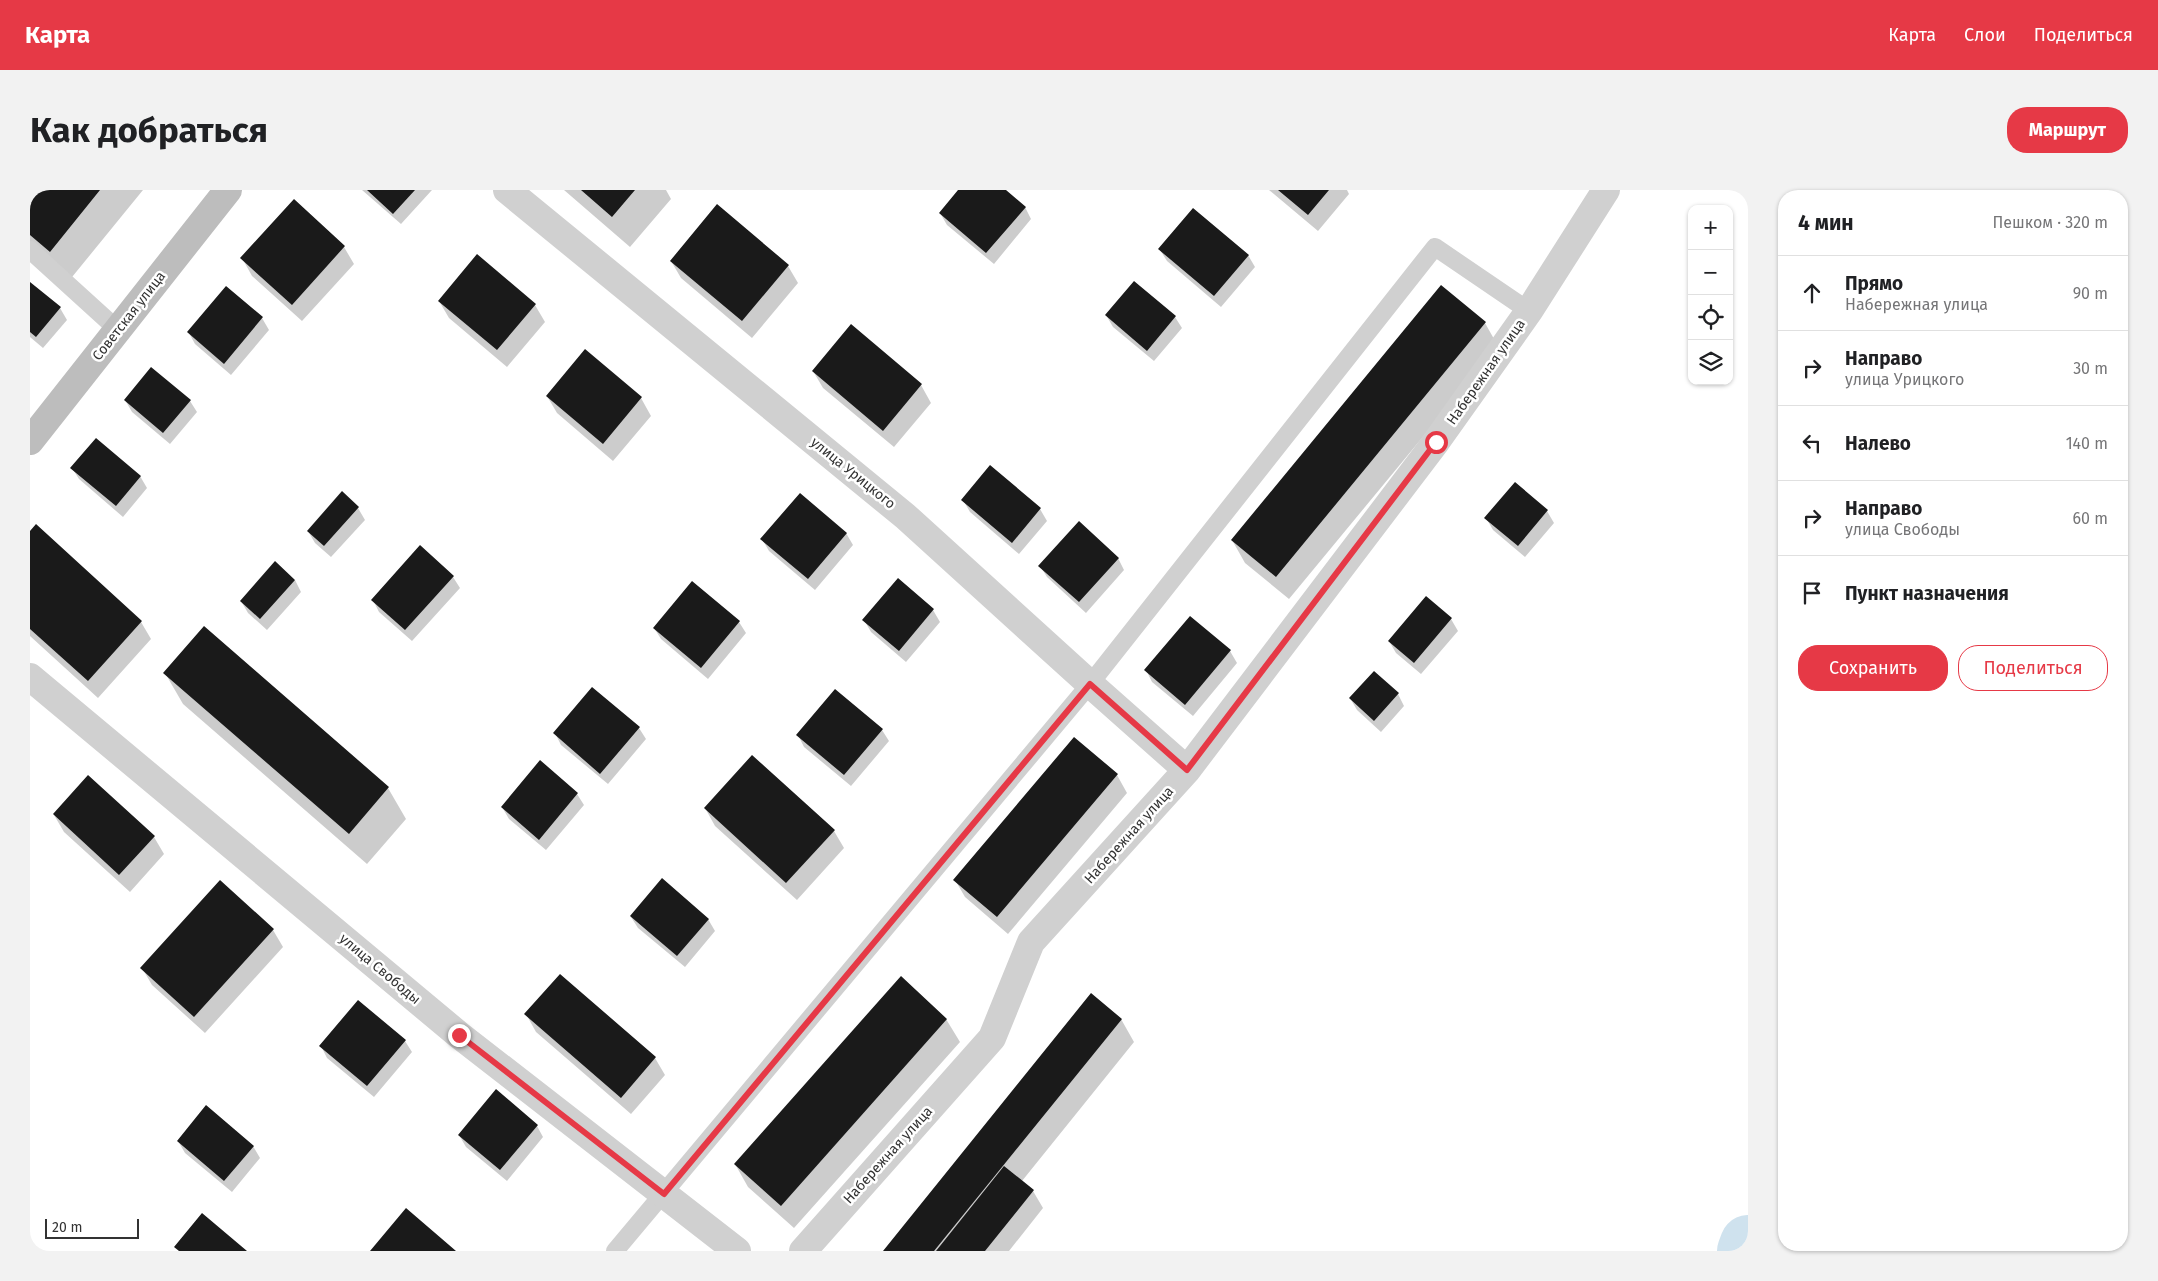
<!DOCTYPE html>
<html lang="ru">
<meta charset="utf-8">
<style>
:root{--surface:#fff;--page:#f2f2f2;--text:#202124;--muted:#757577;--line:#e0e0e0;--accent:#e63946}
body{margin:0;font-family:"Fira Sans",sans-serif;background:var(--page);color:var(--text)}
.controls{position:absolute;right:15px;top:15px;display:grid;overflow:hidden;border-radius:10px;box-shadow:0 1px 4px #0004}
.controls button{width:45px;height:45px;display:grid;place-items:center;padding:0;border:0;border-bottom:1px solid var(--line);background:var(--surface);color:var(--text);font:25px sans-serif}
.scale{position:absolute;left:15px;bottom:12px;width:94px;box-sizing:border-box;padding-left:5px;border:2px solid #333;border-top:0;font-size:14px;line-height:18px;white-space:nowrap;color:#333;-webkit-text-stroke:4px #fff;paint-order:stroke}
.stop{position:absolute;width:15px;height:15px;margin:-11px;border:4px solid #e63946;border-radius:50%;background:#fff}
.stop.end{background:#e63946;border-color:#fff;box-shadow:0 1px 5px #0008}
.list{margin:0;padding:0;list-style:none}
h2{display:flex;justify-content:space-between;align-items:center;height:65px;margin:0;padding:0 20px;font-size:21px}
h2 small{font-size:16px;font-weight:400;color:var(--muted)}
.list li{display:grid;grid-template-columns:32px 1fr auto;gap:15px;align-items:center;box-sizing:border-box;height:75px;padding:0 20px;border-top:1px solid var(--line)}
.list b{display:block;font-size:19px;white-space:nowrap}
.list p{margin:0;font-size:16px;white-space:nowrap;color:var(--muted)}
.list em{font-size:16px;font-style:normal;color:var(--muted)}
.actions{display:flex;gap:10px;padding:15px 20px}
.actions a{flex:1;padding:11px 0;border:1px solid var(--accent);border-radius:20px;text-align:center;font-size:18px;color:var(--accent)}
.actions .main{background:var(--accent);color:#fff}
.icon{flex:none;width:28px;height:28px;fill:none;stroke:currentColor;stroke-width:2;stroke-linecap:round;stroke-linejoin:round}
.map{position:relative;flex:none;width:1718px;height:1061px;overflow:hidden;border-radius:20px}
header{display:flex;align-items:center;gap:30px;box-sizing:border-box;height:70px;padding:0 25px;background:var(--accent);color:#fff}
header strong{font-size:24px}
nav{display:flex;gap:28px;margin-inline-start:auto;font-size:18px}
.intro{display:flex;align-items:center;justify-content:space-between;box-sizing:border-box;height:120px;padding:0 30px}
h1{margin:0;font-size:35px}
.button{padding:12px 22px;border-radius:20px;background:var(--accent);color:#fff;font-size:18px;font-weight:700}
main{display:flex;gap:30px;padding:0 30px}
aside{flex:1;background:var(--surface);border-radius:20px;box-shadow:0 1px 4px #0004}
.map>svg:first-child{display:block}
.shadow{fill:#0003}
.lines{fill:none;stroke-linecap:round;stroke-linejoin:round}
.river{stroke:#cfe2ee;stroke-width:56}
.building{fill:#1a1a1a}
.lane{stroke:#d0d0d0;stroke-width:18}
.street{stroke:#d0d0d0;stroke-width:28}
.secondary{stroke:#bdbdbd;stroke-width:28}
.route{stroke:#e63946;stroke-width:6}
.labels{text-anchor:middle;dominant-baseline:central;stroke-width:5;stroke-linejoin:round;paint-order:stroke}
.street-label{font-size:14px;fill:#333;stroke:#fff}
</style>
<header>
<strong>Карта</strong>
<nav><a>Карта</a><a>Слои</a><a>Поделиться</a></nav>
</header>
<div class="intro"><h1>Как добраться</h1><a class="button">Маршрут</a></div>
<main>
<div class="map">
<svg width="1718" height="1061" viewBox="0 0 1718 1061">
<rect width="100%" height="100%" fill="#fff"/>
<path class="shadow" d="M0 0H113L38 92 0 60Z
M332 0H402L371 34Z
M534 0H636L641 9 600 57Z
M930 0H974L995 17 1001 29 964 74 917 35 910 23Z
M1239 0H1317L1319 4 1288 41Z
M314 57 324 74 272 131 222 86 212 68Z
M1130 60 1218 65 1225 77 1191 117 1137 71Z
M641 71 758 76 768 93 722 148 651 88Z
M0 93 30 118 37 130 13 158 0 147Z
M196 98 232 128 239 140 201 185 165 154 159 143Z
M409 111 505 115 515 132 477 177 419 128Z
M1076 125 1145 127 1152 138 1124 171 1083 137Z
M1455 133 1468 156 1259 409 1215 373 1202 350Z
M821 136 891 195 901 213 864 257 793 198 783 181Z
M555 161 611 208 621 226 583 271 527 223 517 206Z
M95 210 160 211 167 222 140 254 102 222Z
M961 277 1010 319 1017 331 989 364 940 322 933 310Z
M42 278 110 286 117 298 93 327 49 289Z
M1485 294 1517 321 1524 333 1495 367 1463 340 1456 328Z
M328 318 335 330 301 367 285 353 278 341Z
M0 343 111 432 121 449 68 508 0 446Z
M816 343 823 355 785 400 739 361 732 349Z
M1088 368 1094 380 1056 423 1017 387 1010 376Z
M423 387 430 398 382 451 349 422 343 410Z
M265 390 271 402 237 440 218 423 211 411Z
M903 420 910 432 876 472 841 442 834 430Z
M1160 427 1200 461 1207 473 1163 526 1122 492 1116 480Z
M1421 429 1428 441 1391 484 1366 463 1359 451Z
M709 432 716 443 678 489 631 449 624 438Z
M174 437 358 598 376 629 337 674 153 514 135 483Z
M1368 504 1374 516 1351 542 1327 520 1320 508Z
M609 538 616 549 578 594 531 555 525 543Z
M852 540 859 551 821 596 774 557 768 545Z
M1087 585 1097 603 978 744 935 707 925 690Z
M547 604 554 615 516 660 479 629 472 617Z
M675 618 804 641 814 658 767 710 685 636Z
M24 625 124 647 134 664 100 702 34 642Z
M601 727 678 729 685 741 655 777 608 738Z
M243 740 253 757 175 843 122 795 112 778Z
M496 824 625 868 635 885 601 924 506 842Z
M916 829 930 852 764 1038 718 997 705 974Z
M1091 829 1104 852 992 991 1003 1001 1013 1018 979 1061H854Z
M375 851 382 862 344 907 297 868 291 856Z
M507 936 513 947 477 991 436 957 429 945Z
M148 951 223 956 230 968 202 1002 155 963Z"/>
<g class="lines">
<path class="river" d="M1715 1061 1718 1053"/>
</g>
<path class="building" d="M0 0H70L20 62 0 45Z
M337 0H385L363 24Z
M551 0H605L582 27Z
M928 0H976L996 17 956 63 909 23Z
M1248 0H1299L1278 25Z
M264 9 315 56 262 115 210 68Z
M687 14 759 75 712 131 640 71Z
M1163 18 1219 65 1184 106 1128 59Z
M447 64 506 114 467 160 408 111Z
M1104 91 1146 126 1117 161 1075 125Z
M0 92 31 117 6 147 0 142Z
M1411 95 1456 132 1246 387 1201 350Z
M196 96 233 127 194 174 157 142Z
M821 134 892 194 853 241 782 181Z
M555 159 612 207 573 254 516 206Z
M121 177 161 210 133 243 94 210Z
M66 248 111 286 86 316 40 278Z
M960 275 1011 318 982 353 931 310Z
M1485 292 1518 320 1488 356 1454 328Z
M312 301 329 317 294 356 277 341Z
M770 303 817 343 778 389 730 349Z
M1049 331 1089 368 1049 412 1008 376Z
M6 334 112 431 58 491 0 439V341Z
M390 355 424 386 375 440 341 410Z
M245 371 265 390 230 429 210 411Z
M868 388 904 419 869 461 832 430Z
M662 391 710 431 671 478 623 438Z
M1396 406 1422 428 1384 473 1358 451Z
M1160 426 1201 460 1155 515 1114 480Z
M174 436 359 597 319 644 133 483Z
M1344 481 1369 503 1344 531 1319 508Z
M562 497 610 537 570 584 523 543Z
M805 499 853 539 814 585 766 545Z
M1044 547 1088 584 967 727 923 690Z
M722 565 805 640 756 693 674 618Z
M510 570 548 603 509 650 471 617Z
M58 585 125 646 89 685 23 624Z
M632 688 679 729 647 766 600 726Z
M190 690 244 739 164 827 110 778Z
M530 784 626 867 591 908 494 824Z
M871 786 917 829 751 1016 704 974Z
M1061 803 1092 829 904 1061H853Z
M328 810 376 850 337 896 289 856Z
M466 899 508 935 470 980 428 945Z
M176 915 224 956 194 991 147 951Z
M974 976 1004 1000 955 1061H906Z
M376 1018 426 1061H340Z
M172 1023 217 1061H149L144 1057Z"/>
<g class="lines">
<path class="lane" d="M0 60 88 140
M585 1061 1060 494 1405 57 1499 121"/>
<path class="street" d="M477 0 875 326 1060 494 1157 580
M0 487 429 845 707 1061
M773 1061 962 848 1001 752 1157 580 1406 252 1499 121 1576 0"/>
<path class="secondary" d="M0 251 198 0"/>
</g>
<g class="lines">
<path class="route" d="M429 845 634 1004 1060 494 1157 580 1406 252"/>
</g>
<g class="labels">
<g class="street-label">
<text transform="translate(99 126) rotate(-52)">Советская улица</text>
<text transform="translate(1456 182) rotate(-55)">Набережная улица</text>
<text transform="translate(823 283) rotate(39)">улица Урицкого</text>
<text transform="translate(1099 645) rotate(-48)">Набережная улица</text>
<text transform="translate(350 779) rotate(40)">улица Свободы</text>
<text transform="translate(858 965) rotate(-48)">Набережная улица</text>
</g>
</g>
</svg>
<div class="controls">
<button>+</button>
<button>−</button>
<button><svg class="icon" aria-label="locate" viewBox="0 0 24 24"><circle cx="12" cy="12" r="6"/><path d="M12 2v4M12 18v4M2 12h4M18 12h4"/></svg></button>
<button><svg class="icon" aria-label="layers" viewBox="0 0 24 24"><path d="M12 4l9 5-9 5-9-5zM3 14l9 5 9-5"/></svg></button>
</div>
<div class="scale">20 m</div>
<div class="stop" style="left:1406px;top:252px"></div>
<div class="stop end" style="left:429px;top:845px"></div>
</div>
<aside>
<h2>4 мин<small>Пешком · 320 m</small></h2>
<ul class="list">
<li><svg class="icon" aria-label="ahead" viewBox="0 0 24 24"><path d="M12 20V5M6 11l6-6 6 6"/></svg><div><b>Прямо</b><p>Набережная улица</p></div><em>90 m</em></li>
<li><svg class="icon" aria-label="right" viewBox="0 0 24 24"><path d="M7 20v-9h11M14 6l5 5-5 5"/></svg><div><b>Направо</b><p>улица Урицкого</p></div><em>30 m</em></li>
<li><svg class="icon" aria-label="left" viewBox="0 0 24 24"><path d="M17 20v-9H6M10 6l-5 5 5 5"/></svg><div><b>Налево</b></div><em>140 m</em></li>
<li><svg class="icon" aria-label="right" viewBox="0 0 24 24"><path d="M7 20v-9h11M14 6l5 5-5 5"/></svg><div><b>Направо</b><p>улица Свободы</p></div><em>60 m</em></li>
<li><svg class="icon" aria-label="arrive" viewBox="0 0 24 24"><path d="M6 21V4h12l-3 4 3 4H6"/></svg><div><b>Пункт назначения</b></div></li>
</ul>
<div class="actions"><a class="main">Сохранить</a><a>Поделиться</a></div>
</aside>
</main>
